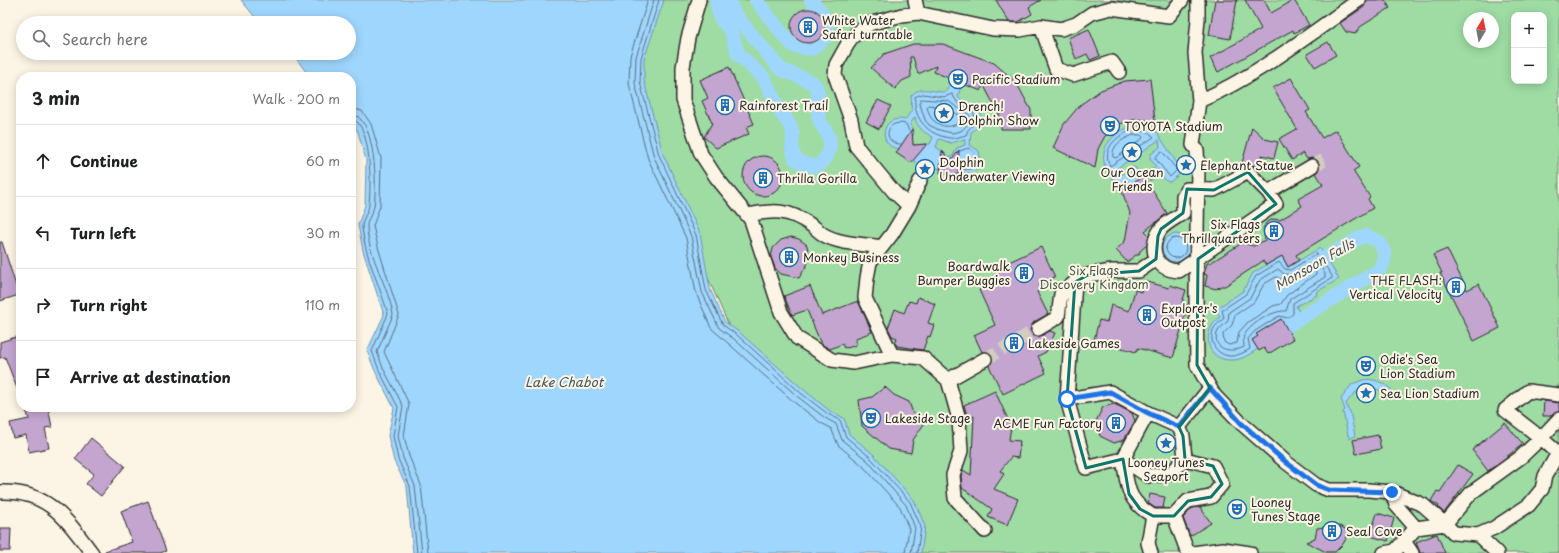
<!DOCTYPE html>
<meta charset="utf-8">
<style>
:root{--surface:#fff;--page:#f6f6f6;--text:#202124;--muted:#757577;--line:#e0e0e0}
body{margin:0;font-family:"Playpen Sans",sans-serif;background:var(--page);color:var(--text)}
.controls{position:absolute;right:12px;top:12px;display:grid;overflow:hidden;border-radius:8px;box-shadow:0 2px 10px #0003}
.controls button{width:36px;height:36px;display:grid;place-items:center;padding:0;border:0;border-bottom:1px solid var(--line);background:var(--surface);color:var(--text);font:20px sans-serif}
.compass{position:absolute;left:1463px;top:12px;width:36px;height:36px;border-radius:50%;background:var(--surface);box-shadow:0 2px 10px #0003;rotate:10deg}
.stop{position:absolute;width:12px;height:12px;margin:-9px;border:3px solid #1a73e8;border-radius:50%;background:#fff}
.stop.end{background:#1a73e8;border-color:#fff;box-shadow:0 1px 4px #0008}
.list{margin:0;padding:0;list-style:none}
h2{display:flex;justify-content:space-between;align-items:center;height:52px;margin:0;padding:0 16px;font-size:17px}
h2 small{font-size:13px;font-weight:400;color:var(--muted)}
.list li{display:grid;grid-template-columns:26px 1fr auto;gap:12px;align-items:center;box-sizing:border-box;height:72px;padding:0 16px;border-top:1px solid var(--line)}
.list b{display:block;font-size:15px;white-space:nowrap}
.list em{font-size:13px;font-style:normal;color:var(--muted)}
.icon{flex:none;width:22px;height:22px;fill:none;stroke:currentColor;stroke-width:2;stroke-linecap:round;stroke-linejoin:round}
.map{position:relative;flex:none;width:1559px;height:553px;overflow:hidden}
.search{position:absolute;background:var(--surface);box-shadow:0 2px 10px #0003;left:16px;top:16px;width:340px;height:44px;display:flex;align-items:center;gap:10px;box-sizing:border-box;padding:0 14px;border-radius:22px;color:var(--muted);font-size:15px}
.panel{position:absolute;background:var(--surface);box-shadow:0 2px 10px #0003;left:16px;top:72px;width:340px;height:340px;border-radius:16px}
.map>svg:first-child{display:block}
.green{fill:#9edca4;stroke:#648468;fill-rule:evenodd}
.water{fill:#9fd6fe;stroke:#7192aa;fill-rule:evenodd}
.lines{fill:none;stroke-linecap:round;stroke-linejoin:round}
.shore{stroke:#596f7f;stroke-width:1}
.canal{stroke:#9fd6fe;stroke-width:14}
.building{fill:#c3a5d0;stroke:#2b2b2b}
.street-tunnel{stroke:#d2cdc0;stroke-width:13;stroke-dasharray:13 6;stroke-linecap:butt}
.street-casing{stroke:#2b2b2b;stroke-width:16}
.street{stroke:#fcf5e5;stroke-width:13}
.route{stroke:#1a73e8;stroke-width:5}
.marked{fill:none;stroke:#0f766e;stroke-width:3;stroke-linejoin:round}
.labels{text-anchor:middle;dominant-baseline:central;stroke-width:4;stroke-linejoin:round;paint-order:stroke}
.poi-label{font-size:12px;fill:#2b2b2b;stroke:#fcf5e5;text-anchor:start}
.park-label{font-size:12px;fill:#485749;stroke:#fcf5e5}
.water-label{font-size:13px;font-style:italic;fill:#485660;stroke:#fcf5e5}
</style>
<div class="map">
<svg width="1559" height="553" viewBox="0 0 1559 553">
<rect width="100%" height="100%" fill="#fcf5e5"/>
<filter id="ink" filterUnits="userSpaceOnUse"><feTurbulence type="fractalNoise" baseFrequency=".025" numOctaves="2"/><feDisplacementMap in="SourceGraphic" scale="8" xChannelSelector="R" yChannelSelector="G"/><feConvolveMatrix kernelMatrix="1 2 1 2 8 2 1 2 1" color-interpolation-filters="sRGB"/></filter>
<g filter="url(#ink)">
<path class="green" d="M638 0H1559V553H915L734 337 628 97ZM1514 15H1544V81H1514ZM1469 18H1493V42H1469Z"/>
<path class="water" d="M241 0H664L644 59V81L663 154 700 233 710 289 725 322 739 332 804 390 830 411 844 418 849 434 873 454 914 500 925 526 921 553H413L407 487 394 461 388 436 394 408 375 371 367 351 384 315 363 251 358 225 365 205 366 160 358 132 351 120V77H310L292 53H349V23H260Z
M951 82 961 86 958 97C966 107 999 113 971 132L970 145 979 151 981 162 978 169 971 173H962L955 168 928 169 916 163 904 148C877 153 878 113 905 120L912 110 911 96C921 84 934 93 946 92ZM915 117C916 126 924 133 933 137L930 144 915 145 911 142 914 133 910 124ZM939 139 951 143 965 139V145L957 148 952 157H947L945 153 936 147Z
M1133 126H1144L1156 131 1182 171 1181 173 1170 182 1166 181 1158 169 1154 172 1157 176 1150 181 1147 177 1126 195C1120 186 1112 180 1107 171 1096 149 1113 132 1133 126ZM1159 140 1160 147 1151 154 1150 158 1156 167 1141 176 1136 168 1132 167 1119 177H1115L1113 171Z
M1162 248a14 14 0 1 1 28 0a14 14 0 1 1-28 0Z
M1320 248 1339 279 1316 292 1317 295 1296 306 1300 314 1284 324 1281 319 1257 334 1258 336 1252 340 1258 349C1250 354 1242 360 1232 360 1205 361 1201 331 1220 317L1216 309 1243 291 1253 273 1282 256 1288 267Z
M1363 380C1373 378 1382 382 1391 389L1392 395 1388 397C1380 387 1365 385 1355 393 1351 396 1349 401 1346 403L1348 410 1350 411 1355 436 1349 439 1343 412 1345 410 1341 399 1352 384Z"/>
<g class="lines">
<path class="shore" d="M648 0 630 56 629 84 648 159 686 238 696 293 711 328 794 402 821 423 831 428 838 445 862 465 900 507 909 529 905 553
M654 0 636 57 635 83 654 157 691 236 702 292 719 328 734 339 798 397 825 418 836 424 842 440 867 460 906 505 915 528 911 553
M659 0 641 58 640 82 659 155 696 235 706 290 723 325 737 335 802 394 828 414 840 420 846 437 870 457 910 502 921 527 917 553
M923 94 944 97 952 94 957 102 973 112 977 121 968 130 966 135C961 136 955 139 950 138 928 135 913 119 915 97Z
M921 99 949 101C956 109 968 110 972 120L961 131 952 133 939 130 929 125 925 120 920 104Z
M929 105 947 108 962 117 963 119C954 128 943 129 933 120 930 118 929 112 927 108Z
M351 108 362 111 371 124 381 158 380 206 373 226 378 247 399 315 384 352 409 404 404 436 409 456 421 485 428 553
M351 114C376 115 377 188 374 206 373 213 367 219 367 226 367 254 389 287 393 315L377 352 383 368 403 406 398 436 403 458 415 486 422 553
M351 119C372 121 371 188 369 204 369 211 362 219 362 227 365 257 380 286 388 314L372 351 379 370 398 407 393 436 398 459 410 486 417 553
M1134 130 1148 132 1154 137 1110 166C1101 148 1118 134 1134 130Z
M1134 135H1142L1143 138 1116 158 1113 157C1111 145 1124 138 1134 135Z
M901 144C882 145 884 118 906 124L909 131
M1162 151 1177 170 1170 177 1155 158Z
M959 167C974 177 986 157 968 148L960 151
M1166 248a10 10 0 1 1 20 0a10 10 0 1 1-20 0Z
M1317 254 1332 276V278L1293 303V314L1287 318 1279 316 1255 331 1248 339 1250 349C1245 352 1239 355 1233 356 1219 357 1208 344 1213 330 1215 325 1220 322 1224 318L1222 310 1246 294 1256 276 1279 262 1285 269 1290 270Z
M1315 261 1318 262 1325 274V277L1290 299 1286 311C1273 310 1252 323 1245 334 1242 338 1244 343 1244 347 1233 353 1212 351 1217 333 1219 328 1224 325 1228 321L1229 312 1250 298 1260 280 1278 269 1284 274 1291 275Z
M1313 269 1316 270V274L1287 295 1281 304 1273 306 1248 322 1239 332 1237 343 1229 345 1224 342 1223 334 1232 325 1235 315 1254 302 1264 284 1276 277C1293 285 1298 278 1313 269Z"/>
<path class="canal" d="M716 0 720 18 731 31 738 54 764 78 781 113 790 125 793 134 792 148 795 159C800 162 806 165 812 166 826 166 832 149 829 138 827 131 821 126 819 119 817 108 819 98 817 88L812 82 780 69 733 12 730 0
M756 0 784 36 794 46 812 49 826 37C831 18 822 14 811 0
M1286 327 1379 270C1387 260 1386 250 1378 241L1367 236 1361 237 1309 267"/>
</g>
<path class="building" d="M996 0H1041L1029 7 1032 14 1018 22H1009Z
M1215 0H1237L1230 39 1209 35Z
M1245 0H1264L1271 13 1294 0 1309 25 1294 33 1293 30 1218 72 1210 58 1261 29Z
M1367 0H1385L1390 8 1360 27 1355 34 1346 32 1340 23 1364 7Z
M791 26a17 17 0 1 1 34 0a17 17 0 1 1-34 0Z
M1089 29 1100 56 1090 60 1087 54 1076 59 1068 38Z
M1328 42 1336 55 1315 67 1307 54Z
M913 44H943L994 63 1016 82 1031 110V129H1001V118L983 84 981 91 934 72 936 66 918 74 913 57H910L911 77 902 81 895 89 871 68 884 54Z
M729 67 754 124 746 127 749 134 716 148 704 137 712 123 702 101 708 98 700 80Z
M1291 78 1310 110 1306 112 1322 138 1336 130 1359 167 1353 171 1370 197 1368 199 1373 208 1296 255 1299 260 1288 267 1282 256 1266 265 1263 261 1225 286H1221L1216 289 1205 286 1207 275 1204 274 1207 263H1210L1242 243 1254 246 1265 240 1263 229 1266 223 1273 219 1280 220 1302 206 1298 199 1323 185 1316 173 1320 166 1319 162 1312 158 1307 159 1303 153 1292 160 1279 139 1297 129 1273 88Z
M1150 79 1155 121 1135 119 1120 124 1105 136 1098 149 1095 168 1053 148 1064 124 1080 105 1101 90 1125 81Z
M878 100 891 106 879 129 866 122Z
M1252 127 1265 139 1278 142 1274 158 1262 155 1260 167 1242 163Z
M912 129 913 145 927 144 911 163 896 153Z
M959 150 958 175 940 173 942 151 951 161Z
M743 176a20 20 0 1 1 40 0a20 20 0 1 1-40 0Z
M1143 176 1167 213 1145 231 1149 235 1147 245 1140 251 1139 255H1136L1127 262 1116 250 1125 241 1130 213 1120 186 1130 185Z
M791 237 799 239 807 245 809 256 807 265 799 278 781 274 775 268 771 257 773 248 781 240Z
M0 242H2L19 295 0 301Z
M1041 247 1055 277 1039 285 1042 289 1037 292 1048 314 1034 322 1030 330 1034 336 1038 337 1050 331 1055 333 1046 352 1038 356 1046 373 1003 394 989 366 993 359 992 355 989 352H982L974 335 995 325 979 290 999 281 994 269Z
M1447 249 1467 290 1479 284 1500 328 1474 341 1440 273H1442L1433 255Z
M1144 281 1169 288 1170 285 1186 290 1182 303 1188 305 1173 358 1138 348 1136 352 1094 340 1099 320 1107 322 1111 305 1129 311 1135 290 1141 292Z
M810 286 822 315 858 301 872 332 856 338V345L847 348 846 347 844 348 842 344 830 349 821 344 807 310 792 315 784 296Z
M918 297 935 304 928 323 934 325 930 337 928 336 923 350 897 346 895 343 897 338 892 336 888 328 895 309 904 313 909 301 916 303Z
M1281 319 1293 339 1268 354 1264 348 1259 351 1252 340 1258 336 1256 334Z
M16 337 21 352 20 396 5 357 0 358V342Z
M885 387 894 395 909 402 914 416 924 424 913 440 911 453 889 449 862 426 859 400 872 397Z
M995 391 1011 426 1009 440 1020 441 1018 458 1011 457 1000 471 1004 474 994 489 1018 499 1007 525 988 517 992 509 962 488 961 476 963 470 971 475 974 416 968 419 964 405Z
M1544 401 1559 403V411L1551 416H1543Z
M1114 404 1132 413 1135 421 1124 440 1114 443 1100 436 1096 421 1103 407Z
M25 407H48L52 427 45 428 49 448 29 452 26 435 13 438 10 423 29 419Z
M1505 423 1523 444 1488 471 1472 450Z
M1378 435 1381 449 1356 454 1353 440Z
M91 438 125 466 101 496 86 484 94 474 75 459Z
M1458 465 1473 474 1444 513 1438 507 1439 506 1431 501 1437 491 1440 492Z
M1150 494 1165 497 1163 508H1155L1148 503Z
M148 501 166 551 160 553H105V551L132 542 121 511Z
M1200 507 1211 523 1190 536 1183 518 1192 508Z
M1377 513 1394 518 1388 541 1370 536Z
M1340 526 1347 530V537L1343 544 1335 552H1326L1306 542 1315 538 1317 528Z
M0 528H11L10 551H0Z
M1437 534 1445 553H1420L1416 542Z"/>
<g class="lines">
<path class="street-tunnel" d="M1312 166 1327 159
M985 359 1038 329"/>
<defs>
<path id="street" d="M699 0 688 38 683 67V100L701 154 716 177 751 220 781 312 797 338 832 360 854 363 892 355 923 358 948 380 959 419 961 451 953 475 955 498 985 531
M915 0 918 13
M1198 0V19L1195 53 1199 101
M1359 0C1309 35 1255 77 1199 101L1193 145 1197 150 1198 168 1196 295 1197 365 1210 388 1214 395 1241 423 1287 463 1316 485 1329 490H1368L1392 492 1396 505 1416 528 1395 551 1384 553
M1041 26 1056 69 1073 75 1112 62 1119 72
M1268 192 1276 204 1179 271C1155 270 1148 249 1160 230 1165 223 1176 218 1183 213V196L1187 189 1214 190 1248 172 1268 192 1312 166
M909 206 920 181
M748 215C774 210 788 209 811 225 816 228 819 232 824 235 840 244 863 244 881 247
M1038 329 1058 317 1061 294 1073 284 1088 275 1112 271H1139L1156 259
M892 355 865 298 867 278 870 262 892 234 909 206 894 192 856 146 851 120 835 75 836 65 851 38 869 24 902 15 918 13 993 29 1020 30 1041 26 1061 29 1076 24 1092 13 1111 8 1169 16 1182 0
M948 380 985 359
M1067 399 1075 282
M1148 413 1110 392 1067 399 1086 468 1123 459C1128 487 1126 500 1153 516
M1179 427 1148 413 1123 459 1148 476 1170 474 1185 459
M0 492C48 490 66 519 92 553
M1392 492 1423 505 1445 524 1471 493 1521 457 1541 438 1505 410 1528 391 1559 395
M1174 516 1188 553
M1416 528 1445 524 1454 533 1478 535 1497 553
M1478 535 1494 528 1529 505 1542 489 1545 476 1558 453 1541 438 1559 419
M1404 541 1412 553
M1151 553 1148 543 1153 516H1174L1188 501 1211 497 1222 484 1213 466 1185 459 1183 436 1179 427 1210 388
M1193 553 1223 549 1250 553"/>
</defs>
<use href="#street" class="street-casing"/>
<use href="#street" class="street"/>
</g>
</g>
<g class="lines" filter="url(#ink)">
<path class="route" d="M1067 399 1110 392 1148 413 1179 427 1210 388 1241 423 1287 463 1316 485 1329 490 1392 492"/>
</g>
<path class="marked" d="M1248 172 1276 204 1198 259 1197 365 1210 388 1179 427 1183 436 1185 459 1213 466 1222 484 1211 497 1188 501 1174 516H1153L1140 509 1129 494 1123 459 1086 468 1067 399 1075 282 1088 275 1139 271 1156 259 1158 236 1161 229 1183 213 1187 189 1214 190Z"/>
<defs>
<symbol id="building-ring" viewBox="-11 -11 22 22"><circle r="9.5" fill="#fcf5e5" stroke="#1f6fb2" stroke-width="1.5"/><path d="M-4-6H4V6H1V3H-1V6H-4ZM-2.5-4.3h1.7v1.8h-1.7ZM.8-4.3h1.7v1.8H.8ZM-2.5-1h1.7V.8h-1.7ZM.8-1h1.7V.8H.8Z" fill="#1f6fb2"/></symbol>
<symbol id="theatre-ring" viewBox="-11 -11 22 22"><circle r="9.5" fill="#fcf5e5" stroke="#1f6fb2" stroke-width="1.5"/><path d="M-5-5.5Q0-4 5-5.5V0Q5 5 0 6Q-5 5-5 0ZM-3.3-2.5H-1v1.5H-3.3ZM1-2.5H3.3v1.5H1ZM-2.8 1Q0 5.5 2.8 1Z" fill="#1f6fb2"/></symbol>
<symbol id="sight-ring" viewBox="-11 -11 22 22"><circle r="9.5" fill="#fcf5e5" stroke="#1f6fb2" stroke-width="1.5"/><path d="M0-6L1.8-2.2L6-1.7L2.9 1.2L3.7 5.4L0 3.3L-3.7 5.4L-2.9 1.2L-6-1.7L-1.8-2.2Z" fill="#1f6fb2"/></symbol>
</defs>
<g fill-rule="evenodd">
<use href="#building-ring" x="797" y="16" width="22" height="22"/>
<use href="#theatre-ring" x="947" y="68" width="22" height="22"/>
<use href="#building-ring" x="714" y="94" width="22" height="22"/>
<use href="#sight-ring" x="933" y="102" width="22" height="22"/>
<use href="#theatre-ring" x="1099" y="115" width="22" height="22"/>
<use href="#sight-ring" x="1121" y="141" width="22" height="22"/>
<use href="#sight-ring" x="1175" y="154" width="22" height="22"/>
<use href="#sight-ring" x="914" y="158" width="22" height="22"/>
<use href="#building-ring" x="752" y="167" width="22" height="22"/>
<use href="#building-ring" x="1263" y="220" width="22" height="22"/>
<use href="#building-ring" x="778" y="246" width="22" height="22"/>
<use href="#building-ring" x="1013" y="262" width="22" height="22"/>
<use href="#building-ring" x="1445" y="276" width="22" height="22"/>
<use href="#building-ring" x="1136" y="304" width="22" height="22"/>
<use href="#building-ring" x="1003" y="332" width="22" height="22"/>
<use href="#theatre-ring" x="1355" y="355" width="22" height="22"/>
<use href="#sight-ring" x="1355" y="382" width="22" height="22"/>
<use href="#theatre-ring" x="860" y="407" width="22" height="22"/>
<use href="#building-ring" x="1105" y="412" width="22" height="22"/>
<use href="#sight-ring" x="1155" y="432" width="22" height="22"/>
<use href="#theatre-ring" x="1226" y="498" width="22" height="22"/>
<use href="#building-ring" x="1321" y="520" width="22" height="22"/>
</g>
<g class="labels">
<g class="poi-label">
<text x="822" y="20">White Water<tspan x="822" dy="14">Safari turntable</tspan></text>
<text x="972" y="79">Pacific Stadium</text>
<text x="739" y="105">Rainforest Trail</text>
<text x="958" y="106">Drench!<tspan x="958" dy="14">Dolphin Show</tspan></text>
<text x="1124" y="126">TOYOTA Stadium</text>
<text x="939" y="162">Dolphin<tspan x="939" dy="14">Underwater Viewing</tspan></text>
<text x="1200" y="165">Elephant Statue</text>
<text x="1132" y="172" text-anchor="middle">Our Ocean<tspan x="1132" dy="14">Friends</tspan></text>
<text x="777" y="178">Thrilla Gorilla</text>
<text x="1260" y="224" text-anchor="end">Six Flags<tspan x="1260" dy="14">Thrillquarters</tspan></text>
<text x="803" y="257">Monkey Business</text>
<text x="1010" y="266" text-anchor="end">Boardwalk<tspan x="1010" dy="14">Bumper Buggies</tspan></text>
<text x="1442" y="280" text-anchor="end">THE FLASH:<tspan x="1442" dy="14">Vertical Velocity</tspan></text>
<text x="1161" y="308">Explorer's<tspan x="1161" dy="14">Outpost</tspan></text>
<text x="1028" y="343">Lakeside Games</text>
<text x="1380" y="359">Odie's Sea<tspan x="1380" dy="14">Lion Stadium</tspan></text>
<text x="1380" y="393">Sea Lion Stadium</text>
<text x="885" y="418">Lakeside Stage</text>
<text x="1102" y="423" text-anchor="end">ACME Fun Factory</text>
<text x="1166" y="462" text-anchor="middle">Looney Tunes<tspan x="1166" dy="14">Seaport</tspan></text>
<text x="1251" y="502">Looney<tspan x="1251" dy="14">Tunes Stage</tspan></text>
<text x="1346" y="531">Seal Cove</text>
</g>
<g class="park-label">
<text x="1094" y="270">Six Flags<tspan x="1094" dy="14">Discovery Kingdom</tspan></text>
</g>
<g class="water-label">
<text transform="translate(1314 264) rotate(-30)">Monsoon Falls</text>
<text x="564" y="381">Lake Chabot</text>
</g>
</g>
</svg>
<div class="controls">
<button>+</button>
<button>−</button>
</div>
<svg class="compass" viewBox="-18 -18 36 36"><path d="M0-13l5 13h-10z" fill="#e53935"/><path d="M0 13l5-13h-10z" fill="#757577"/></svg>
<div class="stop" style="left:1067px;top:399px"></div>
<div class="stop end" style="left:1392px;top:492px"></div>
<div class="search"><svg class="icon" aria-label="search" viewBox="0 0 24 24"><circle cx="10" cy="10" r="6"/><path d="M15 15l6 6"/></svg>Search here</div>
<section class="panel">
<h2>3 min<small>Walk · 200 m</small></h2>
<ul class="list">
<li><svg class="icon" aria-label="ahead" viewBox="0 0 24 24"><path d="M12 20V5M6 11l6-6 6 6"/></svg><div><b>Continue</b></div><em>60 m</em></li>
<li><svg class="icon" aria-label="left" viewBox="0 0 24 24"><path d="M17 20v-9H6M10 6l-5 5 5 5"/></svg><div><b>Turn left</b></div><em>30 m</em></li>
<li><svg class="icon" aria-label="right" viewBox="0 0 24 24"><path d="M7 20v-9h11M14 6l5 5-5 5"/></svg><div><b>Turn right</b></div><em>110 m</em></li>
<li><svg class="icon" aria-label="arrive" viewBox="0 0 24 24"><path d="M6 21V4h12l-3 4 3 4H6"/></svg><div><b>Arrive at destination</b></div></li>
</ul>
</section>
</div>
